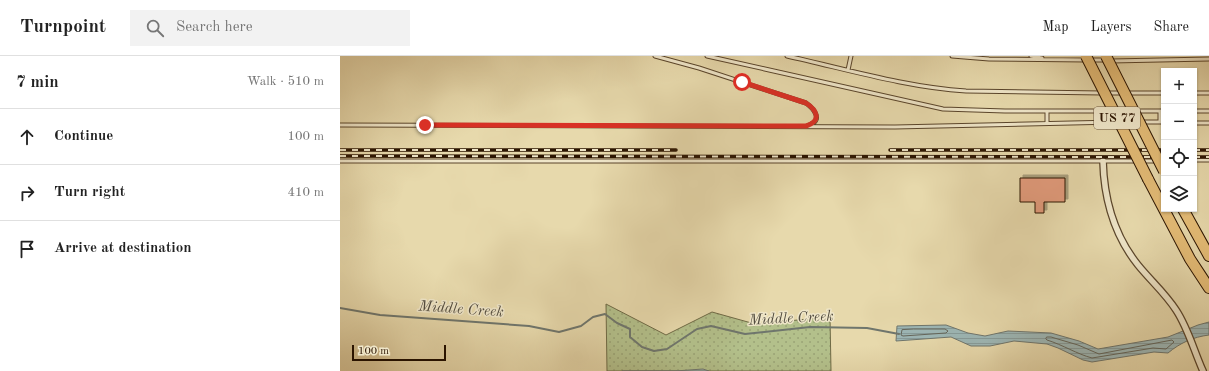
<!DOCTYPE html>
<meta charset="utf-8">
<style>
:root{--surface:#fff;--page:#f2f2f2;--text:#222;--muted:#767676;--line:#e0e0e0}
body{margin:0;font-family:"Old Standard TT",serif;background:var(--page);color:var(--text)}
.controls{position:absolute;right:12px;top:12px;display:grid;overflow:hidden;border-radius:0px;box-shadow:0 1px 3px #0004}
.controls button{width:36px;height:36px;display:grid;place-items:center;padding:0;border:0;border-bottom:1px solid var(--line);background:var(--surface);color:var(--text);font:20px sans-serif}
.scale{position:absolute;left:12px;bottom:10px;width:94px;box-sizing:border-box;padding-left:4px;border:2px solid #2b1400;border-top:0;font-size:11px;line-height:14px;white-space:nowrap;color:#2b1400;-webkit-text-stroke:3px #efe6c9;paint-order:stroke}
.stop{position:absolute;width:12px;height:12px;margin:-9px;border:3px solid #d93025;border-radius:50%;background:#fff}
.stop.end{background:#d93025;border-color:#fff;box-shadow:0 1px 4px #0008}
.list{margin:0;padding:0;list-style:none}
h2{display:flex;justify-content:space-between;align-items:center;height:52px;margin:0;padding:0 16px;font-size:17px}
h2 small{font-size:13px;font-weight:400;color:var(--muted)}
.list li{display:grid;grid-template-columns:26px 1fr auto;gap:12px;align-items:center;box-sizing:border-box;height:56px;padding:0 16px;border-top:1px solid var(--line)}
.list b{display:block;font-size:15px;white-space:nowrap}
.list em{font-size:13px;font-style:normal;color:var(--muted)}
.icon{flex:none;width:22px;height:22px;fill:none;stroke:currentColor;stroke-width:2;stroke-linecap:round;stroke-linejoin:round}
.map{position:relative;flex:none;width:869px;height:315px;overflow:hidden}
header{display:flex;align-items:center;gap:24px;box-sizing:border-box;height:56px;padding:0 20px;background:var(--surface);border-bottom:1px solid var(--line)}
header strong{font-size:19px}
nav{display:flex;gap:22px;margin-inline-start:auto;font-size:14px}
.search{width:280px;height:36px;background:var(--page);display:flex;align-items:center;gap:10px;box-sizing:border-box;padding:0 14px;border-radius:0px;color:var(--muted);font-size:15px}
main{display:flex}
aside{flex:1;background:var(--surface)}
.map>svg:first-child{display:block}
.green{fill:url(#green-dots);stroke:#6f6a46}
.water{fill:url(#water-rules);stroke:#6f766d}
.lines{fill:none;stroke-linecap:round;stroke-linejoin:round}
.shore{stroke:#64665b;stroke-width:1}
.stream{stroke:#6f766d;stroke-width:2}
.building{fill:#e29b7b;stroke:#2b1400;filter:url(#shadow)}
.lane-casing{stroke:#5a452b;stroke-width:5}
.street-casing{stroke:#5a452b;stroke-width:8}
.highway-casing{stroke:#2b1400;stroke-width:12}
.lane{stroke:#efe6c9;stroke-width:3}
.street{stroke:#efe6c9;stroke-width:5.5}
.highway{stroke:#e4bc76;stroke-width:10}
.rail-casing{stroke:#2b1400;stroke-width:3.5}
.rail{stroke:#efe6c9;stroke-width:2;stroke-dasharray:6;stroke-linecap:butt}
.highway-bridge-casing{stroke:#2b1400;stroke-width:12;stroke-linecap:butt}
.highway-bridge{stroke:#e4bc76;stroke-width:10}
.route{stroke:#d93025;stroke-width:5}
.labels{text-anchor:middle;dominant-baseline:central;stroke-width:3;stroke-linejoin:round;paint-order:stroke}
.shield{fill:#efe6c9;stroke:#66533c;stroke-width:1}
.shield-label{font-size:13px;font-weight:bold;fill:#2b1400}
.water-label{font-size:15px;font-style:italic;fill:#534d40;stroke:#efe6c9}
</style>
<header>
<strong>Turnpoint</strong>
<div class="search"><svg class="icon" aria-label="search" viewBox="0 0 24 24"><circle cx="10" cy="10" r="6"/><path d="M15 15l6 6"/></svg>Search here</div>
<nav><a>Map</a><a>Layers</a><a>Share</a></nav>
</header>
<main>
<aside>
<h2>7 min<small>Walk · 510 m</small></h2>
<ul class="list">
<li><svg class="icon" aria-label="ahead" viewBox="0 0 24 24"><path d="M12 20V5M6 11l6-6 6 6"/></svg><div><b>Continue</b></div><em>100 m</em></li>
<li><svg class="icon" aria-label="right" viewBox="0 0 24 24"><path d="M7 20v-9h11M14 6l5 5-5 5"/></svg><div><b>Turn right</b></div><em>410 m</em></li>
<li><svg class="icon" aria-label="arrive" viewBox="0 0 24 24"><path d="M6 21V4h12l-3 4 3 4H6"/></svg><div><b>Arrive at destination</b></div></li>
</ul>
</aside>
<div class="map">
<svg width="869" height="315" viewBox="0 0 869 315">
<defs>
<pattern id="green-dots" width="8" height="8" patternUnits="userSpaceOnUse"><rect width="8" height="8" fill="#b3c08b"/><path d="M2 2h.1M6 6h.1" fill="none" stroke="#9aa476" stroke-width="1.8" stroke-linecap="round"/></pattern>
<pattern id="water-rules" width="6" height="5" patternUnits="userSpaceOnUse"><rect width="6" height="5" fill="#9db7b6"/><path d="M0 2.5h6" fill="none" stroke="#879c9b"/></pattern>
<filter id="shadow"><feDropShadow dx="3" dy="-3" stdDeviation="0" flood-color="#0004"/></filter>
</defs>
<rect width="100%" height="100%" fill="#e7d9ac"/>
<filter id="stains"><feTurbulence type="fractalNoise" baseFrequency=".005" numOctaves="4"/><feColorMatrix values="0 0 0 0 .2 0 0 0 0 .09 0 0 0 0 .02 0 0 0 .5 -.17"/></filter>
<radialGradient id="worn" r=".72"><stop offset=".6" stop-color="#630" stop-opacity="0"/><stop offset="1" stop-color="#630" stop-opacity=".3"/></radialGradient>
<path class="green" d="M266 248 326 279 372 256 415 268 490 261 491 315H267Z"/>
<path class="water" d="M869 266V279C853 281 840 287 828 297L814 296 752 306 743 304 718 292 707 288 674 285 650 290H631L611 281 556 285 557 270 606 269 628 277 645 280 668 275 711 277 739 285 758 293 828 281 858 269Z
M363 313 369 315H282H335Z"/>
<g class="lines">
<path class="shore" d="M574 273H605L608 275 606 277 563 280 561 279 562 274Z
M707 281H711L738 289 759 298 832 284 834 286 826 293 813 292 752 302C737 298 723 289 707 284L706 283Z"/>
<path class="stream" d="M0 252 40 259 189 270 219 276 241 270 253 261 265 258 277 267 290 273V281L302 291 314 295 327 293 357 273 371 270 405 278 470 271 527 272 559 278"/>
</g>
<path class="building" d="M680 122H725V146H704V157H695V146H680Z"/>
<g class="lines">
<defs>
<path id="lane" d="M315 0 359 12 466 47C473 52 484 64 469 69
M367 0 603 53 665 55H824
M447 0C506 13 565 31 626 35L762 37
M612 0 649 3 746 4
M691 0 702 2
M751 4H766
M771 5 869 3
M508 14 511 0
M768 37H782
M788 37H824
M854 37H869
M820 55V66
M854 55H869
M707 56V67
M782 66H796
M802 66H824
M854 67H869
M0 69 555 71 776 66
M854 104H869
M0 105H796
M802 105H816"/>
<path id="street" d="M763 105C764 143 774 179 798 209 811 225 825 237 836 254 848 272 854 295 863 315"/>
<path id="highway" d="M808 123 850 203 869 232
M843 153 869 200"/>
</defs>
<use href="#lane" class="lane-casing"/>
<use href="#street" class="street-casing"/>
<use href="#highway" class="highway-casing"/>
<use href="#lane" class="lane"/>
<use href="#street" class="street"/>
<use href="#highway" class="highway"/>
<defs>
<path id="rail" d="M0 94H336
M550 94H824
M854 94H869
M0 100 824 101
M854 101H869"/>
</defs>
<use href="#rail" class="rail-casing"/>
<use href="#rail" class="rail"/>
<defs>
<path id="highway-bridge" d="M746 0 808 123
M766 0 824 115"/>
</defs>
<use href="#highway-bridge" class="highway-bridge-casing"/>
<use href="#highway-bridge" class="highway-bridge"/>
</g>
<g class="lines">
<path class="route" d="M85 69 466 70C482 65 477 54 466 47L402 26"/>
</g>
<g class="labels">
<rect class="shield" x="754" y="51" width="46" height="22" rx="3"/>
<g class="shield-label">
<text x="777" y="62">US 77</text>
</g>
<g class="water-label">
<text transform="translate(121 254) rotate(4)">Middle Creek</text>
<text transform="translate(451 263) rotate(-3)">Middle Creek</text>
</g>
</g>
<rect width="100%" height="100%" filter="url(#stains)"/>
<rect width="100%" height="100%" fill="url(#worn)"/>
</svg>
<div class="controls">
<button>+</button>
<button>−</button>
<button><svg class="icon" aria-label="locate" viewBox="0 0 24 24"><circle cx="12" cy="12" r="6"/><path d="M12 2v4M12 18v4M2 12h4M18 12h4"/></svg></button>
<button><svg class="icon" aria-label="layers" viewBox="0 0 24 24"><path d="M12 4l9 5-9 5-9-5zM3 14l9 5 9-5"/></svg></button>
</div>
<div class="scale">100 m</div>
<div class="stop" style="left:402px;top:26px"></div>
<div class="stop end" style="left:85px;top:69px"></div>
</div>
</main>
